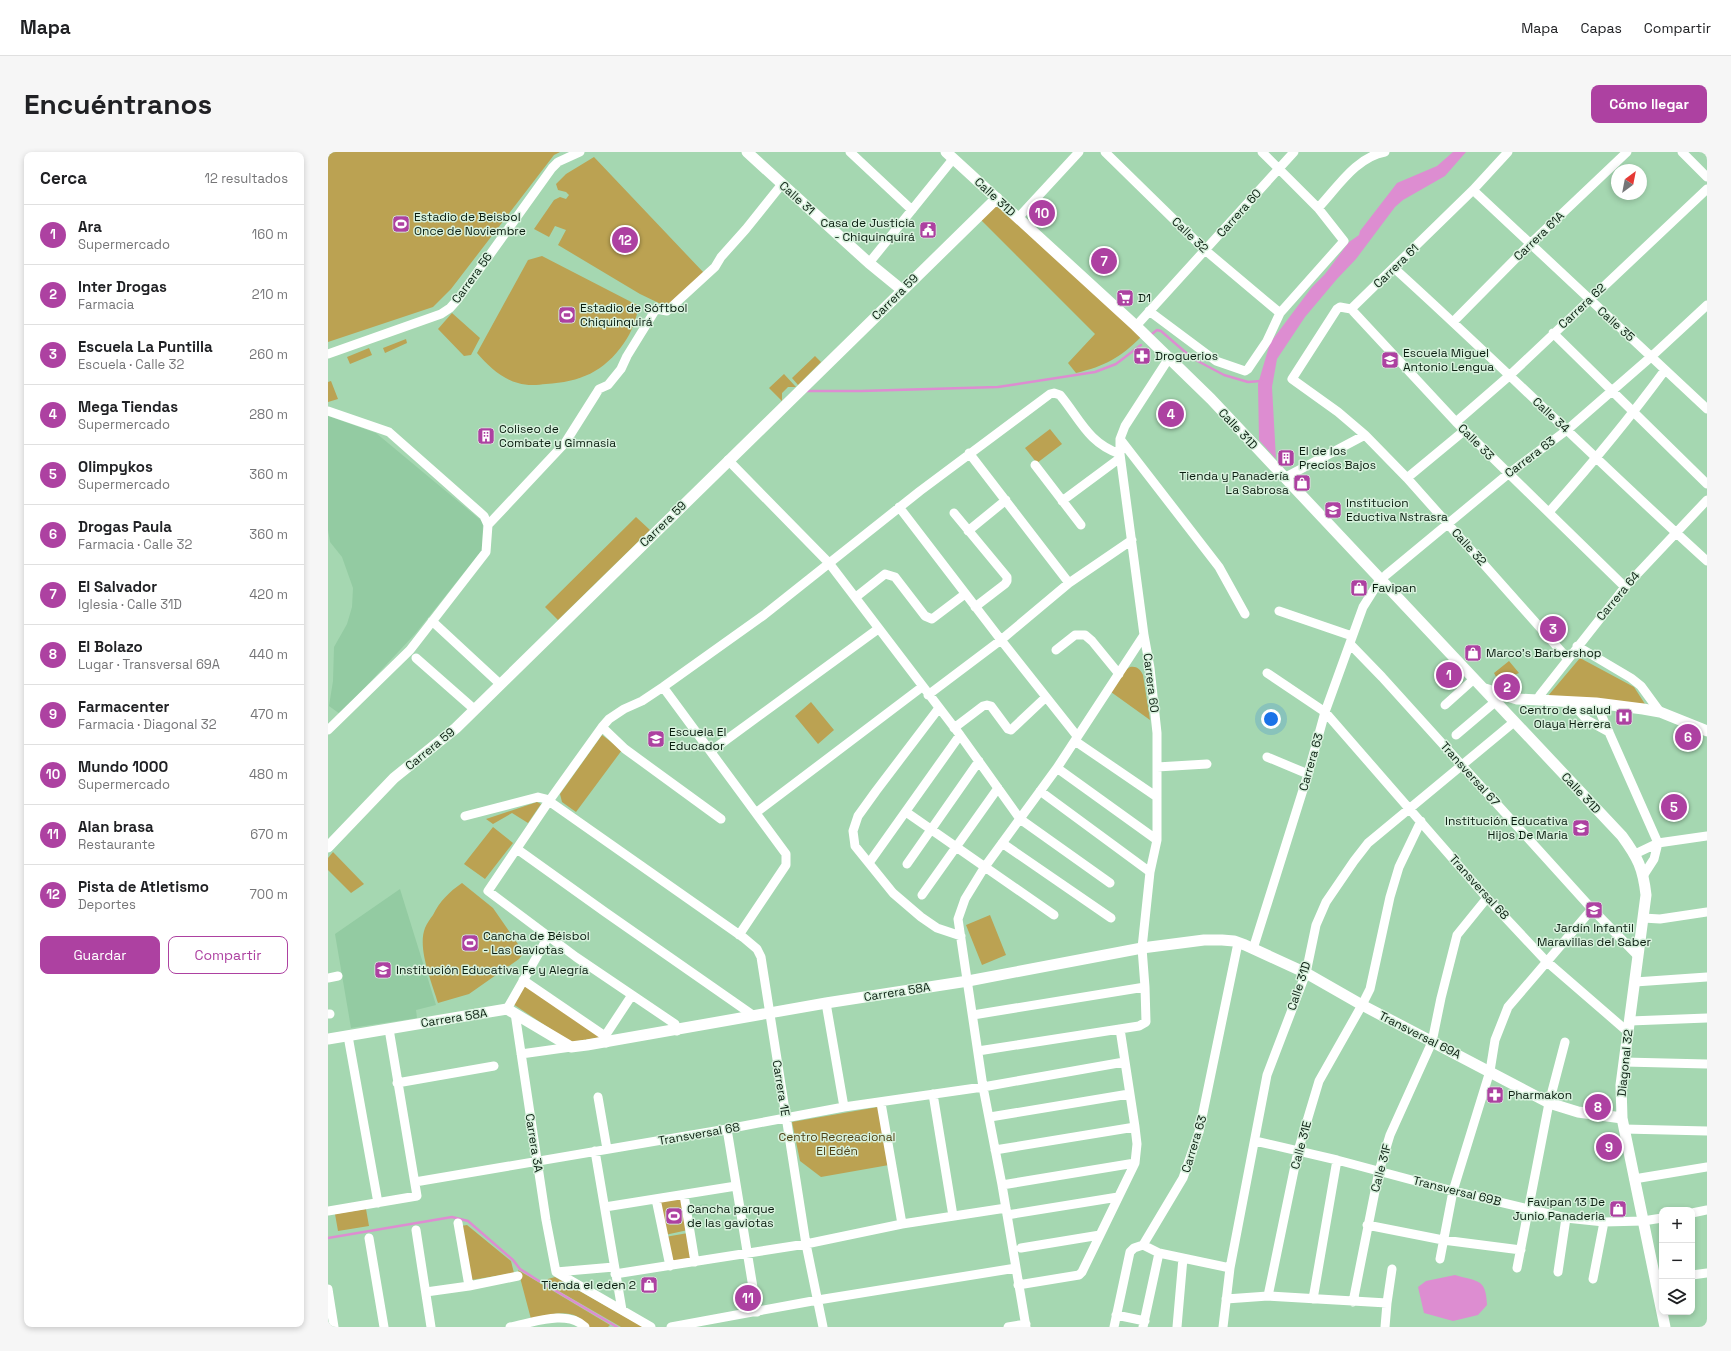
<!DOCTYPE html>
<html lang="es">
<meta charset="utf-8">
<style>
:root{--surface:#fff;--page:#f6f6f6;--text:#202124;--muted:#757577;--line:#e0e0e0;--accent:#ad41a1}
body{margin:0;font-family:"Space Grotesk",sans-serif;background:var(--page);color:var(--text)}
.controls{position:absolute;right:12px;bottom:12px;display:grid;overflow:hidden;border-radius:8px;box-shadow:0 2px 6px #0003}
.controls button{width:36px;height:36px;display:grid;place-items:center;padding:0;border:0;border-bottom:1px solid var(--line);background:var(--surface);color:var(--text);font:20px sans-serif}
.compass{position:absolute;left:1283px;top:12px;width:36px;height:36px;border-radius:50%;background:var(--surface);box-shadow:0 2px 6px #0003;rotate:32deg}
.you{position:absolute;left:943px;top:567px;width:14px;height:14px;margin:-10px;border:3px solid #fff;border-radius:50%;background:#1a73e8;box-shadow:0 0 0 6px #1a73e833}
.badge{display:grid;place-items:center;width:26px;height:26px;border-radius:50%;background:var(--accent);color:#fff;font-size:13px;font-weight:700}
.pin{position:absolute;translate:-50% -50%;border:2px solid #fff;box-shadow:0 1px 4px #0006}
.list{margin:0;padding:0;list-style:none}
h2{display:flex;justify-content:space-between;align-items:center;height:52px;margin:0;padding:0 16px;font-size:17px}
h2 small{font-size:13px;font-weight:400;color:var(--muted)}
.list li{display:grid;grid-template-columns:26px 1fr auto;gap:12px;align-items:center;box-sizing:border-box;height:60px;padding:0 16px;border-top:1px solid var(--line)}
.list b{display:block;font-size:15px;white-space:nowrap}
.list p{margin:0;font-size:13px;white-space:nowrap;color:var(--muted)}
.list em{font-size:13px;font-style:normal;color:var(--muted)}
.actions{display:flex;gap:8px;padding:12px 16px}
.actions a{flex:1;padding:9px 0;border:1px solid var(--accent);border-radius:8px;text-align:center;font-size:14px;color:var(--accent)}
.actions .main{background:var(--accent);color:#fff}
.icon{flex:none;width:22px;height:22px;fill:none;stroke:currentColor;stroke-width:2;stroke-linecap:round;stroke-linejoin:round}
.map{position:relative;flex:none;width:1379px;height:1175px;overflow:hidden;border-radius:8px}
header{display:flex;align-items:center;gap:24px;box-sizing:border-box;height:56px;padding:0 20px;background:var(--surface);border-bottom:1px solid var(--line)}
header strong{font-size:19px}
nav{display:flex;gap:22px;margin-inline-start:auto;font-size:14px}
.intro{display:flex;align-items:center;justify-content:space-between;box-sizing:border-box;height:96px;padding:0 24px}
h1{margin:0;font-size:28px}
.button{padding:10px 18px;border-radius:8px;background:var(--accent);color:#fff;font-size:14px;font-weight:700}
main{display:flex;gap:24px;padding:0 24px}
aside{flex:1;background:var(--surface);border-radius:8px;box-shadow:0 2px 6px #0003}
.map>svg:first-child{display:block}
.built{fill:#93cba2}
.green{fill:#bba252}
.water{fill:#dd8dd1}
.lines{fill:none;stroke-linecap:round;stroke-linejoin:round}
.stream{stroke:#dd8dd1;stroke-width:2.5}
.minor{stroke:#fff;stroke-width:9}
.tertiary{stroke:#fff;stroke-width:11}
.labels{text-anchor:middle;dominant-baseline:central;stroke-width:3;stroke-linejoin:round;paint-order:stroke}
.street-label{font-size:12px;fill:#0a1e10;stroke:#d8f1dd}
.poi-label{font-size:12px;fill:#0a1e10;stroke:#d8f1dd;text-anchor:start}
.park-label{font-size:12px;fill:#4f4216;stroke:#d8f1dd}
</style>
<header>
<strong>Mapa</strong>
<nav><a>Mapa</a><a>Capas</a><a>Compartir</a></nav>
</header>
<div class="intro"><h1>Encuéntranos</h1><a class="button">Cómo llegar</a></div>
<main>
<aside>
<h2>Cerca<small>12 resultados</small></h2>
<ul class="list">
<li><span class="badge">1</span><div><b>Ara</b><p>Supermercado</p></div><em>160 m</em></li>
<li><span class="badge">2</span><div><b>Inter Drogas</b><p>Farmacia</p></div><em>210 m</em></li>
<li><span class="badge">3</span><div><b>Escuela La Puntilla</b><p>Escuela · Calle 32</p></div><em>260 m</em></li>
<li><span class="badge">4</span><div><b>Mega Tiendas</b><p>Supermercado</p></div><em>280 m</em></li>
<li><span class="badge">5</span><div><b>Olimpykos</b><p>Supermercado</p></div><em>360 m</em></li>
<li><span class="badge">6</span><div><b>Drogas Paula</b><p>Farmacia · Calle 32</p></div><em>360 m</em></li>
<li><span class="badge">7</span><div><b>El Salvador</b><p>Iglesia · Calle 31D</p></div><em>420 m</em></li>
<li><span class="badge">8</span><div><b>El Bolazo</b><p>Lugar · Transversal 69A</p></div><em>440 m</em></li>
<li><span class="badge">9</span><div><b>Farmacenter</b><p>Farmacia · Diagonal 32</p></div><em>470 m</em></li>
<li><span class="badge">10</span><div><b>Mundo 1000</b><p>Supermercado</p></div><em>480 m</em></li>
<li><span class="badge">11</span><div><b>Alan brasa</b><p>Restaurante</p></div><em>670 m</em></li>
<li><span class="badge">12</span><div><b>Pista de Atletismo</b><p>Deportes</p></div><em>700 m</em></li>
</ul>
<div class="actions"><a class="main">Guardar</a><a>Compartir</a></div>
</aside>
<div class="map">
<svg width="1379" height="1175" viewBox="0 0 1379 1175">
<rect width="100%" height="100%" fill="#a5d7b1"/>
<path class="built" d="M0 264 48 281 155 370 154 398 87 482 12 562 1 554 5 529 6 495 19 472 24 455 25 436 14 405 2 390 0 378Z
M72 737 108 853 88 858 89 866 23 876 7 782Z
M379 1052 381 1062 361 1064 359 1055Z"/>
<path class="green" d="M0 0H232L226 3 123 137 105 155 0 190Z
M266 5 376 121 339 155 312 142 230 93 238 78 227 74 221 85 206 77 226 48 232 45 238 47 241 43 238 40 230 38 228 32 238 22Z
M668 50 813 185C792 206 777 214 748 221L740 211 767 182 651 66Z
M214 104 311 154C308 167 304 180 296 191 276 220 252 230 218 232 210 233 199 234 190 231 174 227 160 214 149 201L200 108Z
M124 161 152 186 143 203 136 204 110 177Z
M78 187 79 191 57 201 55 196Z
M41 196 44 203 22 212 19 205Z
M487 204 493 210 470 233 464 226Z
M456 222 468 235H460L454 241V249L441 236Z
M3 229 10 247 0 250V230Z
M722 277 734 292 709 311 697 296Z
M308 365 322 378 230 468 217 455Z
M1252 506 1306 535 1317 552 1219 545Z
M1181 509 1191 521 1171 530 1166 521Z
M802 515C809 514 812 517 815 523L822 568 783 540 799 517Z
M483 550 506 578 490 592 467 564Z
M274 583 294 598 248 660 234 650 232 642Z
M209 650 213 652 200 671 184 661 165 672 158 667Z
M165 675 185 691 157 727 136 712Z
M5 700 36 732 23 741 0 718V706Z
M134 731 165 756 192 795 194 803 191 807 141 842 110 851C104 831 89 796 97 776 99 771 102 767 105 763 112 749 121 740 134 731Z
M662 763 678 803 654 813 638 773Z
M198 832 274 885 244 890 233 884 185 852Z
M550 955 561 1013 493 1025 472 1009 464 970Z
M355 1046 360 1078 337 1083 331 1050Z
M38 1057 41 1074 10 1079 7 1062Z
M139 1073 183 1109 186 1121 143 1128 133 1074Z
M360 1081 364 1106 341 1110 337 1085Z
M190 1118 282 1173 280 1175H261C245 1154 226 1162 203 1167Z
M227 1125 315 1175H293L217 1131 220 1127Z"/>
<path class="water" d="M1125 0H1138L1117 24 1075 48 1067 55 1028 107 1009 127 977 165 949 207 944 235 948 307 931 288 930 232 942 191 984 135 997 122 1021 90 1031 83 1032 79 1069 31 1109 14Z
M1127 1123C1150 1130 1158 1126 1159 1153L1150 1163 1125 1169 1096 1161 1090 1135 1098 1129Z"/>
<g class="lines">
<path class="stream" d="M824 182 829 178 833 179 864 206 896 223 920 230 933 229
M477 239H533L670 235 767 220 788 212 813 193
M0 1086 124 1065 140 1069 185 1108 192 1117 211 1129
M218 1133 289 1175"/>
<path class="minor" d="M522 0 584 58
M777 0 877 98 952 161
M1354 0 1379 25
M1145 38 1379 257
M990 56C1009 36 1028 5 1057 0
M690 66 751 0
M541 111 625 7
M1066 116C1172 212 1273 313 1379 409
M1023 157 1012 155 1009 157 964 227 1010 260 1037 283 1079 326 1240 507
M1023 157 1128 270 1297 435
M1023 157 1145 38 1180 0
M821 159 888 209 917 219 920 217 939 189 952 161 1016 89 990 56 934 0
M1125 170 1202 92 1299 0
M808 174 966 0
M1225 181 1379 332
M0 202 113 162 122 156 130 147 224 16 230 10 252 0
M0 259 61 280 156 364 160 373 158 400 82 498 0 578
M1128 270 1181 224 1379 37
M792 287 891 415 917 462
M641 301 741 431
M400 308 501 411 632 583 692 667 782 731
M707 313 753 373
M956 326 1037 283
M1079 326 1137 278
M734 349 792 306
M571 355 673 488 749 584
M1221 360C1262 314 1301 267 1337 218
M626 361 679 425V429L677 432 647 455
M160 373 237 291 268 242 271 237 280 233 293 217 299 204 328 157 339 159 387 115 393 105 418 77 454 32
M640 379 678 348
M1058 423 1180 322 1239 278 1324 204 1379 153
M528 445 557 422 567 425 597 464 604 467 637 442
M951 459 1024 484
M104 469 172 532
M1022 492 1054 525 1264 757 1310 804
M1249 494 1303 526 1313 534 1332 560
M728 498 747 483H757L764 489 791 522
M88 506 146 557
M939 521 997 560 1159 746 1218 809 1300 880
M335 535 458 702V713L411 783
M600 543 673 488 741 431 804 388
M1209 548 1212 543 1297 435 1379 348
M1243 550 1259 568 1281 580
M1268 551 1330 691 1326 707 1315 724
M1117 553 1146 527
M611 556 548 639 530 664 525 679 527 694 565 741 593 765 609 776 633 784
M274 575 297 597 393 667
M626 576 655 554 659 553 663 554 680 577 683 578 718 545
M1128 583 1167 550
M747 589 829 645
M383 599 550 477
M939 605 980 622
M829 615 879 612
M729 616 829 688
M712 639 822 720
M429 660 594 535
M578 660 726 763
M137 664 210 645 218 647 416 786 429 797 433 805 478 1092 495 1175
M674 691 783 766
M189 697 277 760 426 864
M1307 702 1330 691 1379 684
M541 711 632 583
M579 712 651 609
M594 743 670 636
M1315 766 1332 767 1379 760
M925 797 980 622 997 560 1035 455 1052 428
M0 826 10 824
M195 828 277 884 278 891
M1307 830 1379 825
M498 851 516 955
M179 857 220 785
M187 861 218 1068 228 1120
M0 862H2
M645 863 817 835
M1302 869 1379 866
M349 879 347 872 248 805 160 739 221 649 274 575 281 567 296 557 314 549 335 535 436 463 592 339 722 242 726 241 732 243C752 267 760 291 792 302
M20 884 50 1051
M277 884 304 843
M650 899 811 874 818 870 817 835 814 796 822 720 829 688V581L822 516 816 483 792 302V287L797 274 841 206
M193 902 243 895
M1296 910 1379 912
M69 931 166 914
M605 942 625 1064
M270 945 279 997
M553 951 574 1072
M662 965 801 942
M399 977 429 1160
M1296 977 1379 979
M927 989 1009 1008 1125 1039 1238 1066 1276 1070 1315 1069 1334 1066
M667 998 807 975
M267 999 294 1158
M1306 1027 1379 1015
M87 1030 399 977 516 955 655 935 796 910
M674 1033 807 1011
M356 1043 367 1110
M328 1047 342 1114
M277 1055 408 1034
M0 1059 89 1044 61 877
M1364 1061 1379 1058
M679 1063 790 1045
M130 1071 141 1134
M1039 1073 1115 1088 1193 1098
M88 1078 103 1175
M41 1086 56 1175
M815 1093 831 1101 902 1116
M693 1096 772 1083
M1112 1107 1125 1039 1162 919 1167 888 1180 855 1264 757
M1189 1116 1221 951 1237 890
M228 1120 323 1175
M228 1120 286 1115
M1230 1120 1238 1066
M287 1122 478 1092 574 1072 678 1056
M1364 1123 1379 1121
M1265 1127 1276 1070
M690 1133 751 1123 754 1120 807 1011 809 992 807 975 792 877
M0 1137 6 1175
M98 1140 141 1134 190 1124
M940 1144 970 999 991 929 1034 853 1042 837 1062 745 1071 715 1093 669
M898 1147 940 1144 1059 1151
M985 1147 1009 1008
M1025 1150 1051 1019 1062 983 1104 890 1113 846 1129 783 1159 746
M788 1163 817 1169
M182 1175C204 1171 239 1157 257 1175
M343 1175 490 1148 688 1116
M680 1175 698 1172
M698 1175 674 1033 655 935 630 767 637 747 656 716 729 616 816 483
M786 1175 802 1100 806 1096 815 1093 855 1026 871 980 910 791
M815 1175 831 1101
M849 1175 855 1106
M895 1175 902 1116 939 923 978 821 988 773 998 750 1026 709 1040 691 1186 570
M1057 1175 1059 1151 1064 1117"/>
<path class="tertiary" d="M419 0 541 111 574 138
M618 0 808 174 883 247 1294 684C1310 706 1315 716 1318 743L1293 933 1294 966 1337 1175
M1157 537 1189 547 1268 551 1315 557 1332 560 1379 579
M0 695 66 626 128 576 669 46
M0 887 179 857 243 895 259 893 498 851 640 829 814 796 876 788H894L906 789 917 793 978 821 1034 853 1221 951 1250 960 1294 966"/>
</g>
<defs>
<symbol id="stadium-square" viewBox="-11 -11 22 22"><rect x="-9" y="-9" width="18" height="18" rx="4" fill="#ad41a1" stroke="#d8f1dd"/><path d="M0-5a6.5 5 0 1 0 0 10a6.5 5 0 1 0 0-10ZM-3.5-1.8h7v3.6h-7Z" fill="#fff"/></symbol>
<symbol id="civic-square" viewBox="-11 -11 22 22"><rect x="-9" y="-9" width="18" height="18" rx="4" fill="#ad41a1" stroke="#d8f1dd"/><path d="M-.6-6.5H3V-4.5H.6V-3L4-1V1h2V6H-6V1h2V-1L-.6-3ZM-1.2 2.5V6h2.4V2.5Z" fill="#fff"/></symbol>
<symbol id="supermarket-square" viewBox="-11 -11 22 22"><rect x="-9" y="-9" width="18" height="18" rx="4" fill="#ad41a1" stroke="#d8f1dd"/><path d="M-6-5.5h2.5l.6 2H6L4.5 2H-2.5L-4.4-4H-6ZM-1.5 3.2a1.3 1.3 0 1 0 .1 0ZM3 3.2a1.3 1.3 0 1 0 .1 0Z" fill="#fff"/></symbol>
<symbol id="pharmacy-square" viewBox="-11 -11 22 22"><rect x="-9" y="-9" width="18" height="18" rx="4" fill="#ad41a1" stroke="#d8f1dd"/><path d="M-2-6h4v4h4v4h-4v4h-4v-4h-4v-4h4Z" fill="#fff"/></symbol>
<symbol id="school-square" viewBox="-11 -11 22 22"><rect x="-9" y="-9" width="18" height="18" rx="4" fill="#ad41a1" stroke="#d8f1dd"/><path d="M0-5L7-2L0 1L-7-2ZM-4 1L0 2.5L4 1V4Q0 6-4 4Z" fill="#fff"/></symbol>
<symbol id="building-square" viewBox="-11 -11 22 22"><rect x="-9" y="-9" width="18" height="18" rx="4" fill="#ad41a1" stroke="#d8f1dd"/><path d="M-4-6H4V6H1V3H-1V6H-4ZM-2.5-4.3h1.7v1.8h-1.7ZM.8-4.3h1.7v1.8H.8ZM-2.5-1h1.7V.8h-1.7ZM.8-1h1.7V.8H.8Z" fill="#fff"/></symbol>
<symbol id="shop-square" viewBox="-11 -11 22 22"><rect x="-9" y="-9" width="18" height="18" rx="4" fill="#ad41a1" stroke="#d8f1dd"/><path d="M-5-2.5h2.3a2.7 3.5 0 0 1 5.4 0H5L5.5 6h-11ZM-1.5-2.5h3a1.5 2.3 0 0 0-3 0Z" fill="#fff"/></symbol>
<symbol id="hospital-square" viewBox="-11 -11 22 22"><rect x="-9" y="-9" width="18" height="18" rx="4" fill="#ad41a1" stroke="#d8f1dd"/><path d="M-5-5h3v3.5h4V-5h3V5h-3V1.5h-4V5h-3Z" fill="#fff"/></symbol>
</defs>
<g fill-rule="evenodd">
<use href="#stadium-square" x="63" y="62" width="20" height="20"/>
<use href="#civic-square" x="590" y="68" width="20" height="20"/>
<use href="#supermarket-square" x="787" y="136" width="20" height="20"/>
<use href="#stadium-square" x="229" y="153" width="20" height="20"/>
<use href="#pharmacy-square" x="804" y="194" width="20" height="20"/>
<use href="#school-square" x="1052" y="198" width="20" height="20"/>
<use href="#building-square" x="148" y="274" width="20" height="20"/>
<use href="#building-square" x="948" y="296" width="20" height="20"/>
<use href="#shop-square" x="964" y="321" width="20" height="20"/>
<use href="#school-square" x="995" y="348" width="20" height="20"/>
<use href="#shop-square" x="1021" y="426" width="20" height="20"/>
<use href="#shop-square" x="1135" y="491" width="20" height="20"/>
<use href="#hospital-square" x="1286" y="555" width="20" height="20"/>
<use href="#school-square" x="318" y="577" width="20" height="20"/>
<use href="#school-square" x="1243" y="666" width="20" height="20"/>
<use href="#school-square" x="1256" y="748" width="20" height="20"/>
<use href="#stadium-square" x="132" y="781" width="20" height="20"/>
<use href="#school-square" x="45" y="808" width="20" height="20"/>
<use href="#pharmacy-square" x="1157" y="933" width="20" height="20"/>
<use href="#shop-square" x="1280" y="1047" width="20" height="20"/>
<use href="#stadium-square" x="336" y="1054" width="20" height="20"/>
<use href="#shop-square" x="311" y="1123" width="20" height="20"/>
</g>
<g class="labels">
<g class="street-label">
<text transform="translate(667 45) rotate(43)">Calle 31D</text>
<text transform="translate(469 46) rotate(42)">Calle 31</text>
<text transform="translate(911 61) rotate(-48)">Carrera 60</text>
<text transform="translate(862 83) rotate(44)">Calle 32</text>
<text transform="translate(1211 84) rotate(-44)">Carrera 61A</text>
<text transform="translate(1068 114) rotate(-44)">Carrera 61</text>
<text transform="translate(144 126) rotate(-54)">Carrera 56</text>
<text transform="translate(567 145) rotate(-45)">Carrera 59</text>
<text transform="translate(1254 154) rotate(-43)">Carrera 62</text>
<text transform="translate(1288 172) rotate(42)">Calle 35</text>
<text transform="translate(1223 263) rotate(43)">Calle 34</text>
<text transform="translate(910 277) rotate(47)">Calle 31D</text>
<text transform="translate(1148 290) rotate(45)">Calle 33</text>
<text transform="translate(1202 305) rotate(-37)">Carrera 63</text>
<text transform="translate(335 372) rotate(-44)">Carrera 59</text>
<text transform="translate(1141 395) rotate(48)">Calle 32</text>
<text transform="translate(1290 444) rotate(-50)">Carrera 64</text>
<text transform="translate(823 531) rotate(83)">Carrera 60</text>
<text transform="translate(102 597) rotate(-39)">Carrera 59</text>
<text transform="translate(983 610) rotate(-74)">Carrera 63</text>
<text transform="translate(1142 622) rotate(48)">Transversal 67</text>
<text transform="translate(1253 641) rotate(47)">Calle 31D</text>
<text transform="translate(1151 735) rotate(48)">Transversal 68</text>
<text transform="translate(971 834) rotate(-72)">Calle 31D</text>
<text transform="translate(569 840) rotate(-9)">Carrera 58A</text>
<text transform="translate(126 866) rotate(-9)">Carrera 58A</text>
<text transform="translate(1092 883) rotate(27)">Transversal 69A</text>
<text transform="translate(1297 911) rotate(-84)">Diagonal 32</text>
<text transform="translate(453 936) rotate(81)">Carrera 1E</text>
<text transform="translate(371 982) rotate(-10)">Transversal 68</text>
<text transform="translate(206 991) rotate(81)">Carrera 3A</text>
<text transform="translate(866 992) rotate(-73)">Carrera 63</text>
<text transform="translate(973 993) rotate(-75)">Calle 31E</text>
<text transform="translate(1053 1016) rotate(-75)">Calle 31F</text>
<text transform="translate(1129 1039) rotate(14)">Transversal 69B</text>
</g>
<g class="poi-label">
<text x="86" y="65">Estadio de Beisbol<tspan x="86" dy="14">Once de Noviembre</tspan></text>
<text x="587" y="71" text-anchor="end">Casa de Justicia<tspan x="587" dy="14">- Chiquinquirá</tspan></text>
<text x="810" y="146">D1</text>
<text x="252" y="156">Estadio de Sóftbol<tspan x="252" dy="14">Chiquinquirá</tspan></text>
<text x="1075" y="201">Escuela Miguel<tspan x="1075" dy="14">Antonio Lengua</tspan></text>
<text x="827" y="204">Droguerios</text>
<text x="171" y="277">Coliseo de<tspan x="171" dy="14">Combate y Gimnasia</tspan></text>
<text x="971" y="299">El de los<tspan x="971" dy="14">Precios Bajos</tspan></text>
<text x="961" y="324" text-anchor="end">Tienda y Panadería<tspan x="961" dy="14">La Sabrosa</tspan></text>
<text x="1018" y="351">Institucion<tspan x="1018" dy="14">Eductiva Nstrasra</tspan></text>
<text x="1044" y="436">Favipan</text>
<text x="1158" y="501">Marco's Barbershop</text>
<text x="1283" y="558" text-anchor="end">Centro de salud<tspan x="1283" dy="14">Olaya Herrera</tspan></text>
<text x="341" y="580">Escuela El<tspan x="341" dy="14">Educador</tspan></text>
<text x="1240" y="669" text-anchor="end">Institución Educativa<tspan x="1240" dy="14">Hijos De Maria</tspan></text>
<text x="1266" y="776" text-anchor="middle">Jardín Infantil<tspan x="1266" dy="14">Maravillas del Saber</tspan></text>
<text x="155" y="784">Cancha de Béisbol<tspan x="155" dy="14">- Las Gaviotas</tspan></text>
<text x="68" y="818">Institución Educativa Fe y Alegría</text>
<text x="1180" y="943">Pharmakon</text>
<text x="1277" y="1050" text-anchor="end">Favipan 13 De<tspan x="1277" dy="14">Junio Panaderia</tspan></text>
<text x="359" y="1057">Cancha parque<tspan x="359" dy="14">de las gaviotas</tspan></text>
<text x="308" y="1133" text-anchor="end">Tienda el eden 2</text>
</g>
<g class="park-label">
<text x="509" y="985">Centro Recreacional<tspan x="509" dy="14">El Edén</tspan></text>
</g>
</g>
</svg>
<div class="controls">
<button>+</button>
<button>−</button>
<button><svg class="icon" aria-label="layers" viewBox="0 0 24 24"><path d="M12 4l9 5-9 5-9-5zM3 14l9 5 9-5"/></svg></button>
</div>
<svg class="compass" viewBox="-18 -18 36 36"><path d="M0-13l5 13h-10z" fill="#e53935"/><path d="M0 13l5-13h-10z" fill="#757577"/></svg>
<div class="you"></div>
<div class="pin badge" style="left:1121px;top:523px">1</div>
<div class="pin badge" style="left:1179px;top:535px">2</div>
<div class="pin badge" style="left:1225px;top:477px">3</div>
<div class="pin badge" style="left:843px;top:262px">4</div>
<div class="pin badge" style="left:1346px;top:655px">5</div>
<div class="pin badge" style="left:1360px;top:585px">6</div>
<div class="pin badge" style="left:776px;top:109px">7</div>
<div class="pin badge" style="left:1270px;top:955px">8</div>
<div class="pin badge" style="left:1281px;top:995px">9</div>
<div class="pin badge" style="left:714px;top:61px">10</div>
<div class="pin badge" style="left:420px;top:1146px">11</div>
<div class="pin badge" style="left:297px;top:88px">12</div>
</div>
</main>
